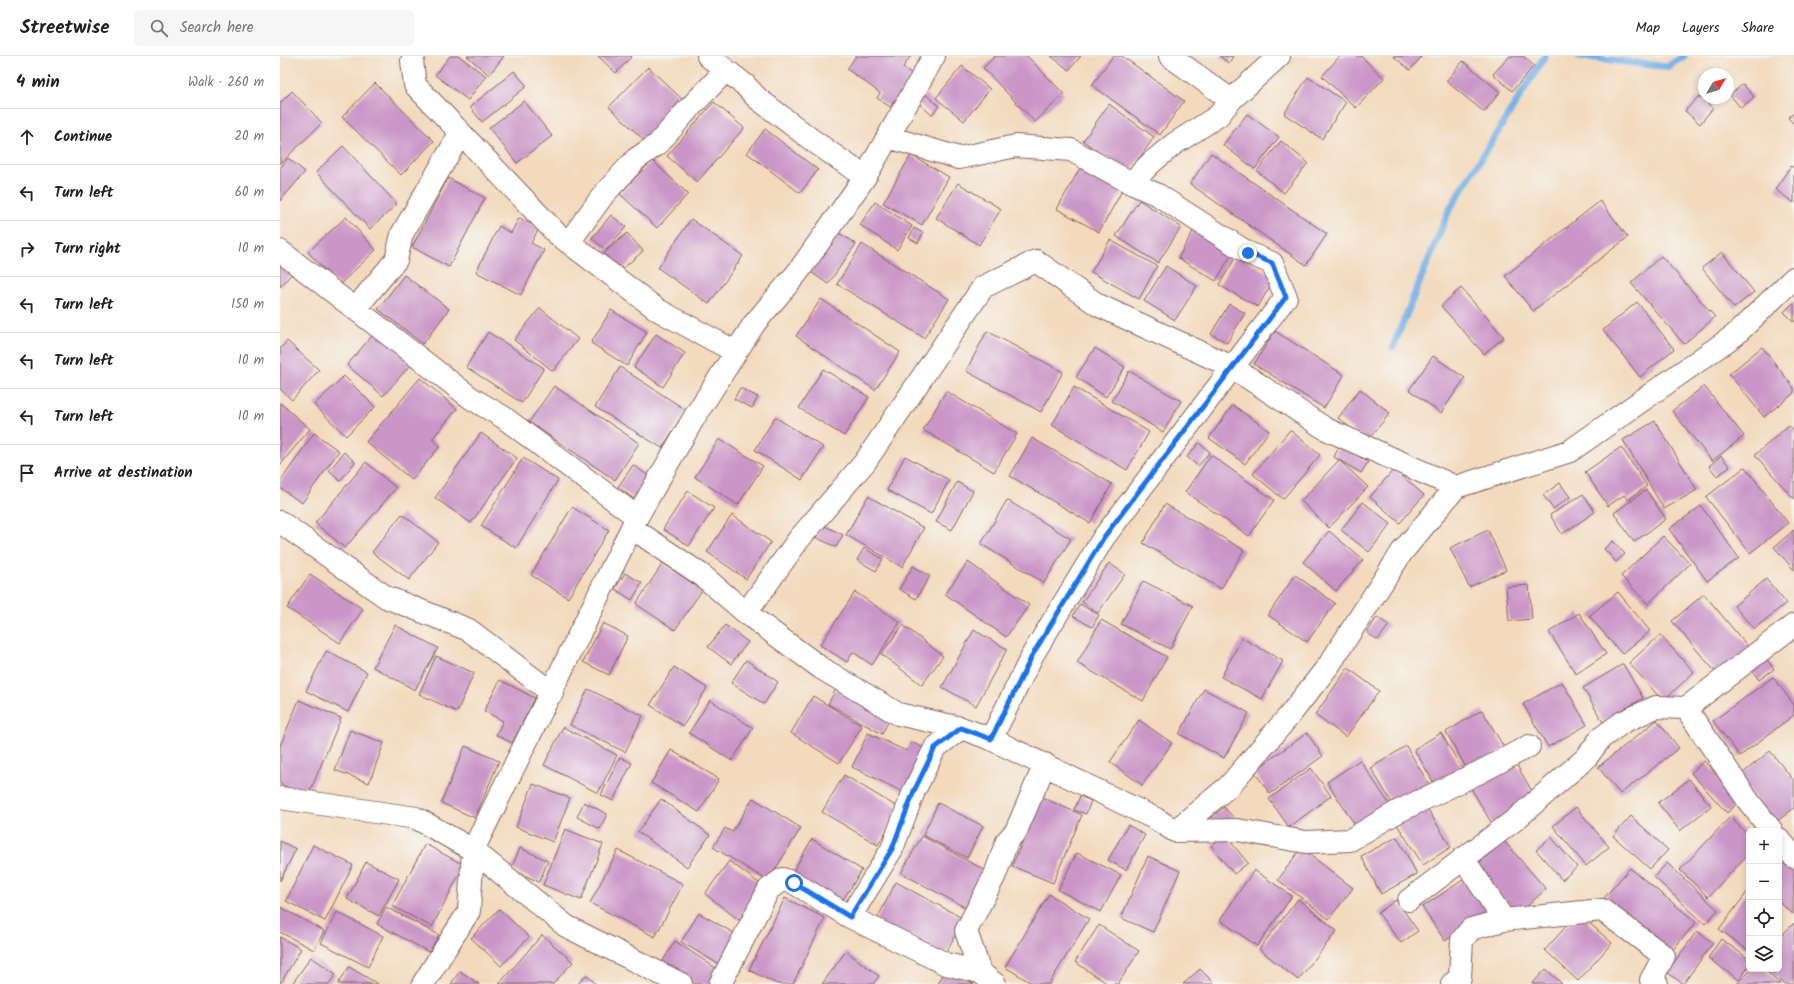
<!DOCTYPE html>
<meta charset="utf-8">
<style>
:root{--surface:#fff;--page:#f6f6f6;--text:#222;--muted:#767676;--line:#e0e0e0}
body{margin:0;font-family:Kalam,sans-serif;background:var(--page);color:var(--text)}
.controls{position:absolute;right:12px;bottom:12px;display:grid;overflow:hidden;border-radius:6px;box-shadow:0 2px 6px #0003}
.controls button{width:36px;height:36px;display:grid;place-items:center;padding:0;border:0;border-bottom:1px solid var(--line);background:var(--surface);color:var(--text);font:20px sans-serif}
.compass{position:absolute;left:1418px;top:12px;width:36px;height:36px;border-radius:50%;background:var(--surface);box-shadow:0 2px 6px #0003;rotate:52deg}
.stop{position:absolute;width:12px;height:12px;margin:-9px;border:3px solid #1a73e8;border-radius:50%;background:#fff}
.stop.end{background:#1a73e8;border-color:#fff;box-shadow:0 1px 4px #0008}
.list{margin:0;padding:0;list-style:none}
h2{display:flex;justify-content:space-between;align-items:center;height:52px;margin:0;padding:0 16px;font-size:17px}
h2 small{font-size:13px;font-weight:400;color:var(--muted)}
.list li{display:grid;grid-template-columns:26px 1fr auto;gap:12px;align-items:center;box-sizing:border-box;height:56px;padding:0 16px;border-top:1px solid var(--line)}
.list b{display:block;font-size:15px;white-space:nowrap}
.list em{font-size:13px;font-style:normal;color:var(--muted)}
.icon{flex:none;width:22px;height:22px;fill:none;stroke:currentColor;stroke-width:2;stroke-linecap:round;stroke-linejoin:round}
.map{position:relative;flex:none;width:1514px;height:928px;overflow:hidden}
header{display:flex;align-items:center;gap:24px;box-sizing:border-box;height:56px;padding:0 20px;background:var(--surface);border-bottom:1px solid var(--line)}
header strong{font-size:19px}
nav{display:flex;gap:22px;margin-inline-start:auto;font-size:14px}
.search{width:280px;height:36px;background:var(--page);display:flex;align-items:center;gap:10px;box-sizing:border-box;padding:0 14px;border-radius:6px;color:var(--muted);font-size:15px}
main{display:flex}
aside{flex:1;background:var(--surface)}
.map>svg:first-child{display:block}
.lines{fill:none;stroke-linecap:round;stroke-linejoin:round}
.stream{stroke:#75b0e6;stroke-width:7}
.building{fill:#ca95c7}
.minor-casing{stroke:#85605e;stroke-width:24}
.minor{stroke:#fff;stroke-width:22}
.route{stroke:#1a73e8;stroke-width:5}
</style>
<header>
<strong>Streetwise</strong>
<div class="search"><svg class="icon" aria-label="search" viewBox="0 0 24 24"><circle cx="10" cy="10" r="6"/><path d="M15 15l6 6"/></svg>Search here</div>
<nav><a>Map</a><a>Layers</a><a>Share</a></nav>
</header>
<main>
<aside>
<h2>4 min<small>Walk · 260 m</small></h2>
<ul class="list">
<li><svg class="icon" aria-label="ahead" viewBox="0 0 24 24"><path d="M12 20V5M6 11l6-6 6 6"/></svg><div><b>Continue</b></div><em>20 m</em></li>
<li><svg class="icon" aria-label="left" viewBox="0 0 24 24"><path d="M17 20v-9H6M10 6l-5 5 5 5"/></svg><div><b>Turn left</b></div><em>60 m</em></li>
<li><svg class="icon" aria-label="right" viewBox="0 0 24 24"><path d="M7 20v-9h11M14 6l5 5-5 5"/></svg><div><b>Turn right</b></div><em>10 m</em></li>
<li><svg class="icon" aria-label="left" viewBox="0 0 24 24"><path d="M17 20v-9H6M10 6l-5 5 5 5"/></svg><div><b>Turn left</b></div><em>150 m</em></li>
<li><svg class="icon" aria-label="left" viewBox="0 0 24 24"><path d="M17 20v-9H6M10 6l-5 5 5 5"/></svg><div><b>Turn left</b></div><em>10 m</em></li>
<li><svg class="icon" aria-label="left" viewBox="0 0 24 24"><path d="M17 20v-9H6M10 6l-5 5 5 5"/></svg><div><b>Turn left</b></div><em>10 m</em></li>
<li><svg class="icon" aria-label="arrive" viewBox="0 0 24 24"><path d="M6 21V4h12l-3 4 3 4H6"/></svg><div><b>Arrive at destination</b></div></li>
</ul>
</aside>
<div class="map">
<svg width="1514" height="928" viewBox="0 0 1514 928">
<rect width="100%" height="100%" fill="#f6f6f2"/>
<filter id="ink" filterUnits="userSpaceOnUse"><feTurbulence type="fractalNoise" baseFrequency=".025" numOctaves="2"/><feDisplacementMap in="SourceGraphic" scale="8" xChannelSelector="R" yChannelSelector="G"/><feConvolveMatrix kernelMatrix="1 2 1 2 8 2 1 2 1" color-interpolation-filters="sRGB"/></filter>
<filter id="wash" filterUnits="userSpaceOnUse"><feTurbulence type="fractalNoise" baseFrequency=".012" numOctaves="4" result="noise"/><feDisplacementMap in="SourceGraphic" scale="16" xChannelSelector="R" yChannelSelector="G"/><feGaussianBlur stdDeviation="0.9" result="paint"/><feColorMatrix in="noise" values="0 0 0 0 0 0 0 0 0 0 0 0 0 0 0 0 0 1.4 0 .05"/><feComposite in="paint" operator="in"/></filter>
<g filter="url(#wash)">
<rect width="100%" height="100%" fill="#f3dabd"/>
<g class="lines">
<path class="stream" d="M1299 0 1387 11 1404 0
M1113 291 1169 154 1265 0"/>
</g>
<g id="blocks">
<path class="building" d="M170 0H179L206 20 188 44 155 19Z
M187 0H224L209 19Z
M318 0H352L336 17Z
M576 0H631L623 11 633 19 610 51 597 42 600 37 567 13Z
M715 0H747L784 38 755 66 703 12Z
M771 0H801L789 14Z
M833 0H842L904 45 880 79 812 29Z
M939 0H953L949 7Z
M1060 0H1081L1104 22 1076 52 1042 20Z
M1113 0H1142L1130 14Z
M1230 0H1243L1254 10 1232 35 1213 18Z
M1183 5 1220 36 1204 56 1166 25Z
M682 10 710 33 684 65 656 42Z
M368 11 404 45 366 86 329 51Z
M234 15 247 30 202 66 190 51Z
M1028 21 1066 46 1042 83 1004 58Z
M95 27 154 85 121 119 62 61Z
M1463 28 1474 41 1461 52 1450 39Z
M12 35 42 67 0 108V47Z
M645 38 659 50 652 59 638 47Z
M1419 40 1433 52 1420 68 1405 55Z
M244 45 272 80 237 107 209 72Z
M434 46 464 72 417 126 387 100Z
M829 48 874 81 849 117 803 85Z
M1514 57V68L1508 62Z
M967 58 999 81 975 113 943 89Z
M485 73 538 114 520 137 467 97Z
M1001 85 1028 107 1004 137 977 115Z
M63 90 117 148 90 173 36 116Z
M931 97 1047 178 1026 209 910 128Z
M631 99 669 121 642 169 603 147Z
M8 102 25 116 0 145V112Z
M372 104 408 138 377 172 340 138Z
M1511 110 1514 112V147L1495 133Z
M800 112 842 135 819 176 777 153Z
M168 122 205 142 169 211 132 191Z
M678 127 721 153 699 189 656 162Z
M859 144 901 171 878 207 836 180Z
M1320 145 1348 181 1253 255 1225 220Z
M595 146 632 170 617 194 580 169Z
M331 159 346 171 326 194 312 182Z
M66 161 96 194 59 229 28 196Z
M239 162 259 172 251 187 264 194 241 239 196 216 219 170 231 177Z
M411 163 463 200 429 248 378 212Z
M916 170 954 194 936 225 898 202Z
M634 172 643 177 638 187 629 182Z
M347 177 363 195 340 215 324 197Z
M559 177 576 188 548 228 531 216Z
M830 184 877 210 859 243 811 216Z
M582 188 669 243 644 282 557 228Z
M1442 196 1474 236 1454 252 1422 212Z
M0 197 17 212 0 231Z
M957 199 995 221 978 251 939 229Z
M1381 200 1435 261 1404 288 1351 227Z
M886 210 917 230 895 264 864 245Z
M124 219 169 253 143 288 98 253Z
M1181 232 1224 281 1204 298 1161 250Z
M541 243 620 296 595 334 516 280Z
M1357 246 1394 293 1360 321 1323 274Z
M1514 246V266L1504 256Z
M949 248 965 257 947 287 931 278Z
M260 252 298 283 273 315 234 284Z
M331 254 367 276 347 310 311 287Z
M98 273 134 305 103 340 67 309Z
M707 275 783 316 761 356 686 315Z
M995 275 1064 319 1044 352 974 308Z
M208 276 264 312 242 347 186 311Z
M376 278 405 297 383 331 354 311Z
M7 285 39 314 12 344 0 333V293Z
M1482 291 1514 332V337L1484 361 1449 318Z
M815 292 845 311 826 341 796 321Z
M1153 300 1185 322 1161 357 1129 334Z
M340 311 406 354 382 392 315 351Z
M543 313 589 341 564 380 519 352Z
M849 315 901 345 883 376 832 345Z
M64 320 95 351 66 380 34 349Z
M140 322 177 353 152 383 160 390 132 424 86 386Z
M274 330 359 387 335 424 249 366Z
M1424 330 1464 380 1432 405 1392 355Z
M794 331 869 376 847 414 772 369Z
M460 332 478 341 472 352 454 343Z
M1080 333 1110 357 1087 385 1058 362Z
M666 335 737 378 714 416 643 374Z
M0 347 30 373 0 409Z
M953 349 989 375 965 408 929 382Z
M495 361 543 391 522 424 475 394Z
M1375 365 1417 434 1384 453 1343 384Z
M1509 369 1514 375V443L1475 399Z
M1010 374 1040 399 1003 443 973 418Z
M34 377 59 395 22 447 0 432V426Z
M201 377 237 402 191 467 155 442Z
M752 382 832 428 810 467 730 420Z
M439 383 483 410 458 449 415 421Z
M919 387 930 396 918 410 907 401Z
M1060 389 1088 406 1081 417 1054 401Z
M1341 391 1367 430 1348 444 1344 439 1328 450 1305 416Z
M64 396 75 406 60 425 49 415Z
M931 399 994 444 969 480 905 436Z
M625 400 669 424 651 458 607 434Z
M1441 400 1450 411 1437 420 1429 410Z
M243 402 278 424 236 492 201 470Z
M1059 404 1088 431 1049 472 1021 445Z
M86 406 116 432 65 492 35 467Z
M353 409 370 421 354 443 338 431Z
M1465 411 1508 467 1470 497 1426 441Z
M1114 413 1144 439 1120 467 1090 441Z
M677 426 693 435 672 474 656 466Z
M1280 427 1290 441 1273 453 1263 439Z
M1366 434 1386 463 1354 486 1334 457Z
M408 435 434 452 409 490 383 473Z
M1303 438 1315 456 1282 478 1270 459Z
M588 440 644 472 622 511 566 479Z
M727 444 791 483 764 527 701 488Z
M1083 446 1111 468 1089 496 1061 474Z
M885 448 964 494 941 533 863 487Z
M1421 450 1459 502 1427 525 1389 473Z
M292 451 329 474 288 542 251 519Z
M122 458 158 486 129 524 92 496Z
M452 459 491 486 466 523 427 496Z
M541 468 563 479 556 491 535 481Z
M1208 474 1226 514 1189 531 1170 492Z
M1514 474V514L1494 491Z
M1049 475 1083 504 1056 535 1023 506Z
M1383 480 1410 508 1368 548 1341 520Z
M1333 485 1345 498 1336 506 1324 493Z
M584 492 603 503 596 515 577 504Z
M688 506 749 549 726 581 665 538Z
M383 507 422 534 395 574 356 548Z
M829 507 845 518 818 557 802 546Z
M633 510 650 520 636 543 619 533Z
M345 517 362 527 352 544 335 533Z
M30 518 83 553 60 587 7 552Z
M1015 519 1055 547 1027 586 988 559Z
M1486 523 1506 547 1474 573 1454 550Z
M863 525 913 550 890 593 841 568Z
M1249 529 1252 563 1229 565 1226 531Z
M575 536 620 566 592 609 573 596 567 606 540 589Z
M1338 536 1370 575 1342 598 1309 560Z
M1424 538 1469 592 1438 619 1392 565Z
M800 548 819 559 812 571 793 560Z
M1299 557 1326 598 1296 618 1269 576Z
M1097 561 1109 569 1098 584 1087 577Z
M821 564 887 601 863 645 797 607Z
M323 567 348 580 329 619 303 606Z
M115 569 158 592 135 634 93 611Z
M445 569 468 586 451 608 428 591Z
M623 569 663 600 642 629 601 598Z
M694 574 727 593 696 650 662 631Z
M1380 579 1414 616 1383 645 1349 607Z
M962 582 1003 605 982 643 941 621Z
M46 595 87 616 68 656 26 635Z
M156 600 194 617 177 656 139 638Z
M1486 602 1494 613 1479 624 1471 613Z
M466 604 498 626 484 648 451 627Z
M1343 608 1363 642 1323 666 1303 632Z
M394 611 427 632 403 670 370 649Z
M1068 612 1099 635 1066 681 1035 659Z
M1493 621 1514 649V659L1460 700 1433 665Z
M220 624 255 642 232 687 216 679 223 665 204 655Z
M1282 626 1307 669 1268 691 1243 648Z
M308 633 363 660 345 696 290 669Z
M556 633 610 662 602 678 548 648Z
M924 633 969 657 944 702 899 678Z
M533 640 582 670 559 707 511 677Z
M19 644 61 662 28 740 0 728V690Z
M430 644 473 672 452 705 409 677Z
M1202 654 1225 693 1188 715 1166 676Z
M859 664 892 687 862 729 830 706Z
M1377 664 1399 692 1340 738 1318 711Z
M283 671 337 699 318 737 264 709Z
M70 674 104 687 89 727 55 714Z
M588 677 626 695 631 686 646 693 625 737 572 711Z
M1027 677 1043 700 990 738 974 715Z
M1161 677 1184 716 1157 732 1134 693Z
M185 690 219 705 195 762 161 747Z
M1126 690 1150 730 1115 752 1091 712Z
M391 694 439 723 419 756 371 727Z
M1490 695 1514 725V752L1495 767 1458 721Z
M340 701 352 707 333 745 321 739Z
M1080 704 1112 752 1079 775 1047 726Z
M1424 705 1460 745 1447 757 1411 717Z
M1235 706 1256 742 1212 768 1191 732Z
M1031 712 1051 740 1009 771 989 743Z
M564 719 619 752 598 789 542 756Z
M1409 723 1431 750 1400 775 1378 747Z
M253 728 290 742 273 786 236 771Z
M800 740 811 745 806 758 794 754Z
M761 741 802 759 773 827 732 810Z
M473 742 521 772 488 825 433 791 445 772 452 776Z
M381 743 430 779 407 811 358 776Z
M304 746 327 758 320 773 297 761Z
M658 747 703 770 687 802 643 779Z
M1145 749 1171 791 1143 809 1116 767Z
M944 751 953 761 939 773 930 763Z
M1296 751 1329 791 1306 810 1273 770Z
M1351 760 1388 794 1370 813 1333 780Z
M1450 761 1469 780V797L1428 841 1400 814Z
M848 769 865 779 846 814 828 804Z
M285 773 323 788 301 844 263 829Z
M945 779 968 807 954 818 931 790Z
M642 780 708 816 688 853 621 817Z
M1117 781 1137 818 1101 838 1081 800Z
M1271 781 1297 811 1282 824 1256 794Z
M532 783 582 814 559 850 510 820Z
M0 785 16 793 0 825Z
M1224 785 1266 833 1235 861 1193 812Z
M145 788 184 809 152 871 112 850Z
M33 789 73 809 45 865 6 845Z
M240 792 268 805 259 826 231 813Z
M1021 792 1073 832 1049 863 998 824Z
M338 794 403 828 375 881 310 847Z
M1499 794 1514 807 1513 858 1499 846Z
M797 797 841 819 821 856 778 834Z
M868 800 900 815 873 876 841 862Z
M449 805 483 830 459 864 425 838Z
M86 806 119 823 99 860 67 843Z
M1387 807 1438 854 1425 868 1374 821Z
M1350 812 1416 866 1390 897 1324 842Z
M974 814 1012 840 977 890 940 864Z
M1186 822 1209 855 1165 885 1142 851Z
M616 826 684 863 663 902 596 865Z
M1469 834V895L1439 873Z
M769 838 809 863 769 928H753L725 911Z
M505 842 545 862 513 928H497L469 914Z
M1018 843 1057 875 1018 924 979 893Z
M1116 844 1138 875 1121 887 1098 857Z
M0 851 44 875 34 894 0 876Z
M106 851 159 879 149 896 97 868Z
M219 853 249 881 221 910 191 882Z
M57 856 103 880 88 911 41 887Z
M419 857 459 880 442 910 401 886Z
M1298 857 1332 887 1298 925 1265 894Z
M1514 867V928H1504L1489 913H1499V882Z
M819 869 859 895 838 928H828L795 906Z
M1417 875 1433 887 1403 928 1387 916Z
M262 879 293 906 273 928H219Z
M0 881 21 893 0 928Z
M1441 883 1469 903V910L1459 924 1428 902Z
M395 885 443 917 436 928H416L382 906Z
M566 895 599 920 593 928H542Z
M31 901 56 918 49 928H12Z
M69 911 98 928H58Z
M666 913 694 928H658Z
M920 913 935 928H903Z
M1266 913 1282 928H1252Z
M1472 913H1484L1500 928H1457Z
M180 915 199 928H171Z
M306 919 316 928H298Z"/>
</g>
</g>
<g filter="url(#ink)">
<use href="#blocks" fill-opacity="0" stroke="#85605e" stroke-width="1"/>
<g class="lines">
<defs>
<path id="minor" d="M134 0 132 5 135 29 276 177 378 254 456 296
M428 0 465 29 477 42 532 84 585 121
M890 0 951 44
M608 81 679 102 736 90 791 94 851 127 878 139 968 197 992 207 1006 241 824 481 753 598 711 683
M851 127 872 106 894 88 938 60 951 44 999 0
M289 186 324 138 356 103 378 88 403 59 446 14
M0 195 191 342 223 361 357 461
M75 253 116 204 122 178 180 78
M0 466 106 541 189 574 272 637
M352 472 423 520 466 557 541 612 618 658 681 672 711 683 876 763 895 775 949 730 1009 660 1049 609 1122 496 1176 431 1290 395 1455 279 1514 222
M466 557 519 483 585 406 703 231 756 205 818 249 952 311 1046 373 1176 431
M1406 652 1469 746 1492 775
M0 742 136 762 193 794 286 870 401 928
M895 775 957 774 1026 786 1070 784 1117 756 1200 716 1249 690
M1499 783 1514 801
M1183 802 1224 864 1322 854 1384 900 1371 924 1377 928
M1129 844 1236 763 1306 702 1321 682 1343 666 1376 651 1406 652 1514 569
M570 861 612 793 634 735 655 692 681 672
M700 916 686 875 715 819 727 785 736 775 765 708
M143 928 189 855 193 794 357 461 415 360 474 268 518 216 585 121 654 0
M440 928 489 833 503 823 514 827 570 861 666 908 700 916 715 928
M1172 928 1180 922 1182 884 1191 873 1224 864"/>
</defs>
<use href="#minor" class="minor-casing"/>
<use href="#minor" class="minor"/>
</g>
</g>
<g class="lines" filter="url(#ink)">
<path class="route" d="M514 827 570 861 612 793 634 735 655 692 681 672 711 683 753 598 824 481 1006 241 992 207 968 197"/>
</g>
</svg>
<div class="controls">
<button>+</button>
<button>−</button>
<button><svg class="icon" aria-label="locate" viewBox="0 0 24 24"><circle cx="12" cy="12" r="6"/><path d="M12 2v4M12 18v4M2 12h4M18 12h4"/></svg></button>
<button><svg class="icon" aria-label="layers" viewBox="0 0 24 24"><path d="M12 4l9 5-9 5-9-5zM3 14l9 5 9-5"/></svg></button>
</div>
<svg class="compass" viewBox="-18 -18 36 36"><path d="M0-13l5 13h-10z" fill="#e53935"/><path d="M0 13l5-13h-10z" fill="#767676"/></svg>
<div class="stop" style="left:514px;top:827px"></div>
<div class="stop end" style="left:968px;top:197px"></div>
</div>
</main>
